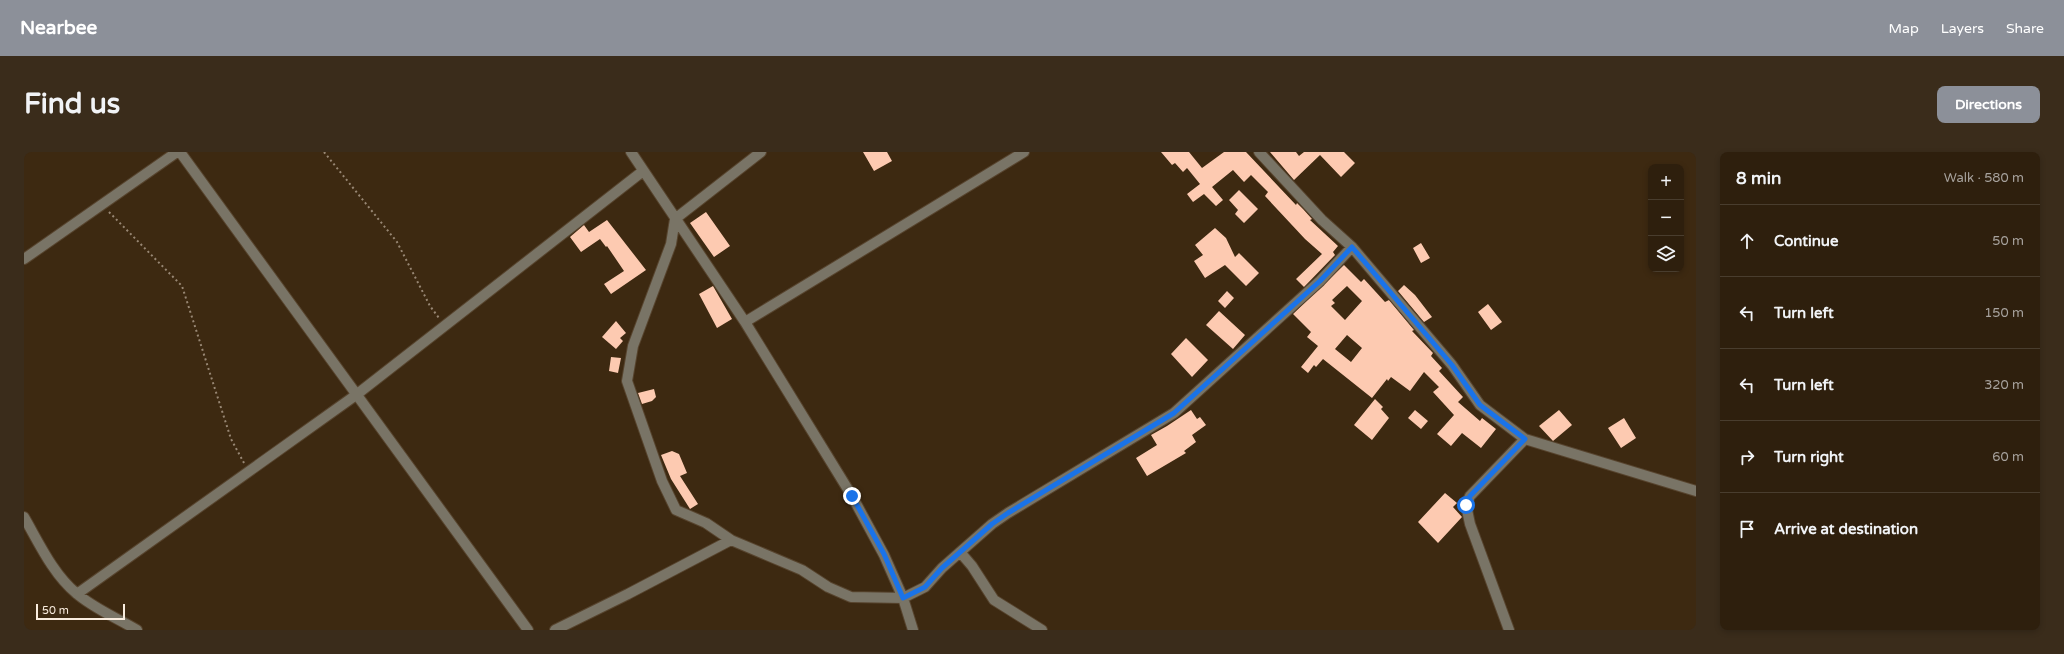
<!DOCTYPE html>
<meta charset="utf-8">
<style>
:root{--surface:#2e1f0d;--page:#3a2c1b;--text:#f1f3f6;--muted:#a7a29d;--line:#493d2e;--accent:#8c9099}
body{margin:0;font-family:"Varela Round",sans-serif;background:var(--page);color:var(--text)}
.controls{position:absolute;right:12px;top:12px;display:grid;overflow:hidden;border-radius:8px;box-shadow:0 2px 6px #0003}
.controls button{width:36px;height:36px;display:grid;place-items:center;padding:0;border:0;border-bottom:1px solid var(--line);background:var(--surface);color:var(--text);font:20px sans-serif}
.scale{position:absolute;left:12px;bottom:10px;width:89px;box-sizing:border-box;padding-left:4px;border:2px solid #f9ecde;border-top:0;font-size:11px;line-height:14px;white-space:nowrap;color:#f9ecde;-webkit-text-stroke:3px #3d2911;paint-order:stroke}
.stop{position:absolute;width:12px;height:12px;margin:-9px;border:3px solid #1a73e8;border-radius:50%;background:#fff}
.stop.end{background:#1a73e8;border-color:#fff;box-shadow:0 1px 4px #0008}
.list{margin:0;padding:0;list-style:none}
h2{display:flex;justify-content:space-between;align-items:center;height:52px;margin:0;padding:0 16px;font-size:17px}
h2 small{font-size:13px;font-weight:400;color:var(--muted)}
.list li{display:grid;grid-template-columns:26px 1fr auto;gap:12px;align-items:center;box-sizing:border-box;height:72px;padding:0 16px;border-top:1px solid var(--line)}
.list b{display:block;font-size:15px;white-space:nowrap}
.list em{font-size:13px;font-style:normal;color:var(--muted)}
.icon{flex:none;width:22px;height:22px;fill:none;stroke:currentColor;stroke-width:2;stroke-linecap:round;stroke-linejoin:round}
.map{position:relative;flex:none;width:1672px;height:478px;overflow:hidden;border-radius:8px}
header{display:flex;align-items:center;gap:24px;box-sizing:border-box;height:56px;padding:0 20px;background:var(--accent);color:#fff}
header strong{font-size:19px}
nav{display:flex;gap:22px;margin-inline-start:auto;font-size:14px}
.intro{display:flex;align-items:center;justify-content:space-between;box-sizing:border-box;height:96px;padding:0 24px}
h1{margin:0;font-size:28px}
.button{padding:10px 18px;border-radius:8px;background:var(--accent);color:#fff;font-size:14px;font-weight:700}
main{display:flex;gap:24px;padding:0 24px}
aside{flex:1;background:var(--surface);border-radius:8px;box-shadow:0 2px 6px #0003}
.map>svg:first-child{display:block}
.building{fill:#fdcab1;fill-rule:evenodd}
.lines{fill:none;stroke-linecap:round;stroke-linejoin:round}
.minor-casing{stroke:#57442e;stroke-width:12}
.path{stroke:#988774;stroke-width:2;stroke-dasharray:2 3;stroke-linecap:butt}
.minor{stroke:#797466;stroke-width:10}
.route{stroke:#1a73e8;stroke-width:5}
</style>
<header>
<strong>Nearbee</strong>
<nav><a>Map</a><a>Layers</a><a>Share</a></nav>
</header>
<div class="intro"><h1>Find us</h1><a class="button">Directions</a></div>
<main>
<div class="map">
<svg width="1672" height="478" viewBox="0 0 1672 478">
<rect width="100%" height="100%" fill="#3d2911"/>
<path class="building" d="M839 0H863L868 9 850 19Z
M1137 0H1165L1178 16 1200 0H1222L1272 53 1273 51 1279 57 1288 67 1286 68 1314 94 1309 100 1311 103 1280 135 1272 127 1298 102 1281 87 1241 44 1244 40 1227 23 1220 30 1209 18 1188 35 1199 48 1192 54 1180 42 1169 50 1163 42 1176 32 1163 16 1159 20 1151 11 1148 13Z
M1246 0H1272L1275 4 1280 0H1320L1331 11 1317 25 1296 3 1270 28Z
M1215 38 1234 57 1220 71 1211 62 1214 58 1205 48Z
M682 60 706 94 690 105 666 71Z
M583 68 622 118 587 142 580 132 600 119 583 94 582 95 576 87 557 100 546 85 560 73 565 80Z
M1191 76 1202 86 1211 105 1215 101 1235 121 1222 134 1201 113 1181 126 1170 109 1179 103 1171 93Z
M1397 91 1406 106 1397 111 1389 96Z
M1320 113 1337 130 1340 127 1361 150 1365 148 1390 178 1388 179 1409 201 1407 204 1418 216 1415 219 1439 245 1434 250 1456 269 1458 266 1472 277 1457 296 1438 281 1427 294 1413 282 1430 263 1409 240 1415 235 1400 220 1386 239 1367 225 1364 229 1363 227 1348 246 1299 207 1292 215 1290 213 1284 221 1277 215 1294 194 1283 185 1287 180 1269 162ZM1323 134 1338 149 1321 168 1307 154 1311 151 1308 148ZM1323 183 1338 196 1327 210 1311 197Z
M1380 133 1391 143 1408 165 1400 170 1374 139Z
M689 134 708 167 693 176 675 142Z
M1203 139 1210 146 1201 156 1194 149Z
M1464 152 1478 170 1467 178 1454 160Z
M1195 159 1221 183 1209 197 1182 173Z
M592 169 602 181 596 186 599 189 592 197 578 185Z
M1162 186 1184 208 1168 225 1147 202Z
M587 205 597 206 594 221 585 219Z
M630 237 632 245 628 249 618 252 614 241Z
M1351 247 1359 255 1357 257 1365 266 1348 288 1330 273Z
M1167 258 1173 267 1176 265 1182 273 1168 283 1172 290 1160 299 1162 301 1123 324 1112 306 1133 293 1127 283 1143 274Z
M1391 258 1404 269 1397 277 1384 266Z
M1535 258 1548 273 1529 289 1515 274Z
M1600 266 1612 286 1597 296 1584 276Z
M648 299 655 302 663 321 656 324 674 352 666 357 647 327 637 303Z
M1421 341 1433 351 1429 355 1438 365 1414 391 1394 370Z"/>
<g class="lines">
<defs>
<path id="minor" d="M156 0 504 478
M607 0 721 170 828 344 860 403 879 446 889 478
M737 0 651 67 647 92 609 194 603 229 638 329 652 358 682 371 707 388 778 418 804 435 827 445 879 446 901 435 918 416 968 372 984 361 1150 261 1296 129 1328 95
M1235 0 1298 68 1328 95 1428 213 1456 253 1501 287 1672 339
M0 107 153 0
M721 170 1000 0
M0 365C15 391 29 422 52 441 69 456 93 466 113 478
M936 400 948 414 970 448 1018 478
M53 442 332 243 619 19
M531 478 604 442 707 388
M1485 478 1446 372 1442 353 1446 344 1501 287"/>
</defs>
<use href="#minor" class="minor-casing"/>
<path class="path" d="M300 0 373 90 406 154 415 166
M85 60 158 134 207 287 220 311"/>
<use href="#minor" class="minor"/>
</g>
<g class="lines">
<path class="route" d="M828 344 860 402 879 446 901 435 918 416 968 372 984 361 1150 261 1296 129 1328 95 1428 213 1456 253 1501 287 1446 344 1442 353"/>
</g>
</svg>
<div class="controls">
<button>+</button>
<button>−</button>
<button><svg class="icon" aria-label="layers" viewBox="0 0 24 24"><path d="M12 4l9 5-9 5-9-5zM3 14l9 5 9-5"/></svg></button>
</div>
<div class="scale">50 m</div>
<div class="stop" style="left:1442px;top:353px"></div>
<div class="stop end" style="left:828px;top:344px"></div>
</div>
<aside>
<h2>8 min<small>Walk · 580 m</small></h2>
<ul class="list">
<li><svg class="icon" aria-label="ahead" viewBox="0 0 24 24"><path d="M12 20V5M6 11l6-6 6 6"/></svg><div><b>Continue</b></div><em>50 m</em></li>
<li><svg class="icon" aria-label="left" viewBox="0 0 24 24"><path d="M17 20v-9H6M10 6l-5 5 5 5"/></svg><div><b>Turn left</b></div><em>150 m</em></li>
<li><svg class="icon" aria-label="left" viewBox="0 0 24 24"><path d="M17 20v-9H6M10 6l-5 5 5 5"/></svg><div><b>Turn left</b></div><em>320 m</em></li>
<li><svg class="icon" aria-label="right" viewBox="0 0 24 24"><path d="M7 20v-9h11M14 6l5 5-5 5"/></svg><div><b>Turn right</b></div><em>60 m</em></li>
<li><svg class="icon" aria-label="arrive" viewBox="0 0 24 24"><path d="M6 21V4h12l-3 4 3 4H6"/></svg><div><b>Arrive at destination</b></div></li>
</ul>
</aside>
</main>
